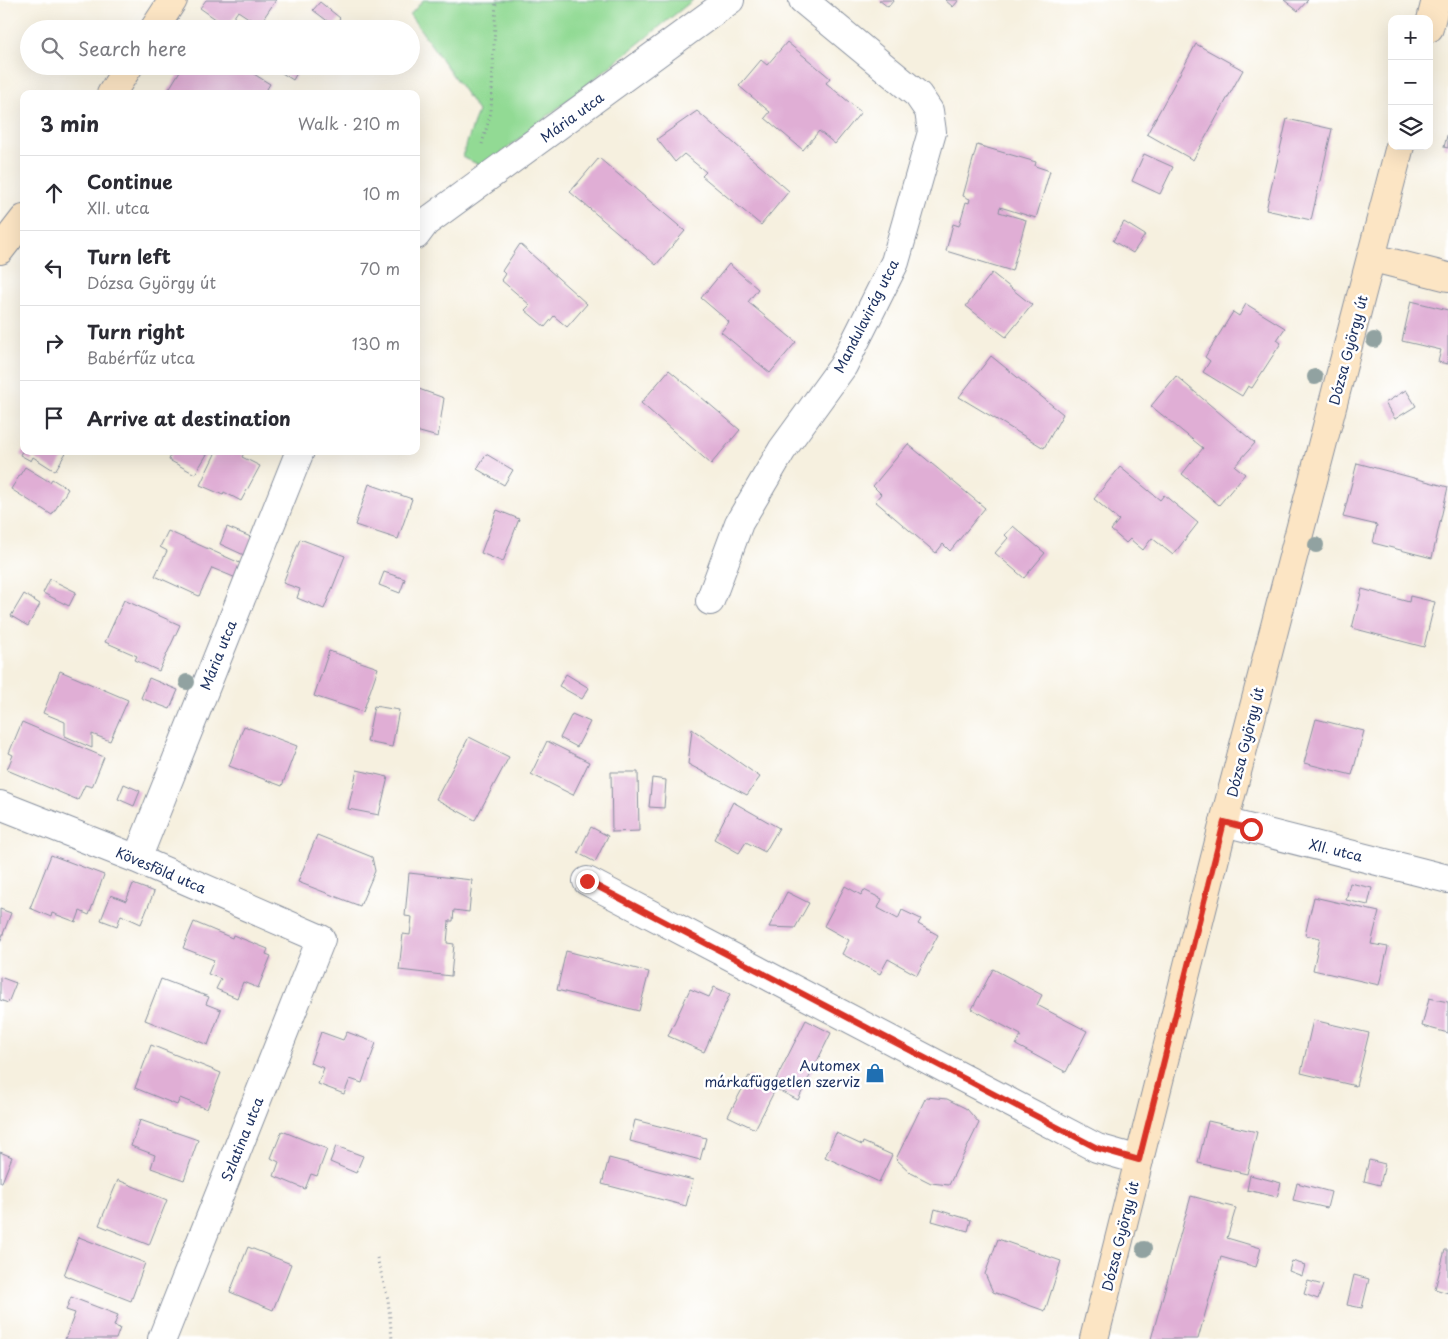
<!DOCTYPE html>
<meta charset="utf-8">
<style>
:root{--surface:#fff;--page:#f2f2f3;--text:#2b2b33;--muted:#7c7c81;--line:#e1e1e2}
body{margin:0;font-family:"Playpen Sans",sans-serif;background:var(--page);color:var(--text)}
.controls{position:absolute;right:15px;top:15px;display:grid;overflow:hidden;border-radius:10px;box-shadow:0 5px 20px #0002}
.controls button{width:45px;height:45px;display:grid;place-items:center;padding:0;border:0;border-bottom:1px solid var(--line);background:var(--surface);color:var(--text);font:25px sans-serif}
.stop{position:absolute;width:15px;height:15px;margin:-11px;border:4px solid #d93025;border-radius:50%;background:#fff}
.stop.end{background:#d93025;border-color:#fff;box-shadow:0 1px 5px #0008}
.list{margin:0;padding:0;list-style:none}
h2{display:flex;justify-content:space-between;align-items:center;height:65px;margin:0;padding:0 20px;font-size:21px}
h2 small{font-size:16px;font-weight:400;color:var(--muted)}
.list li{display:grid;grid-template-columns:32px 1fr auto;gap:15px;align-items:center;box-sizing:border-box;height:75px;padding:0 20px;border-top:1px solid var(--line)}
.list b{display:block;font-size:19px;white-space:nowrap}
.list p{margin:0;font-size:16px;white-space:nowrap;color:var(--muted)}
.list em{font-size:16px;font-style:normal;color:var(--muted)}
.icon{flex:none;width:28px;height:28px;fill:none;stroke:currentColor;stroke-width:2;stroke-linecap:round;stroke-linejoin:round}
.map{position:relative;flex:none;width:1448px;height:1339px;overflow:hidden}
.search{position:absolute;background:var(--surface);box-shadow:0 5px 20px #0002;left:20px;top:20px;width:400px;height:55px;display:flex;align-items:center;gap:12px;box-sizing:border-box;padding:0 18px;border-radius:28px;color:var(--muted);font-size:19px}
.panel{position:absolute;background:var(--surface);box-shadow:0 5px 20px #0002;left:20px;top:90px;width:400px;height:365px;border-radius:10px}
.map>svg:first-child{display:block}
.green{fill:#92da94;stroke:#568479}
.building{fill:#e0aed5}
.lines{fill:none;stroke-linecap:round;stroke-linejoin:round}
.street-casing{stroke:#88909e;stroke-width:30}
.secondary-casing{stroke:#88909e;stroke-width:30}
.path{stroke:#88909e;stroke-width:3;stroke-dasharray:1 4;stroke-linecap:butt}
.street{stroke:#fff;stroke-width:28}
.secondary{stroke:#fce5c4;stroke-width:28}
.tree{fill:#91a2a1}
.route{stroke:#d93025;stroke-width:6}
.labels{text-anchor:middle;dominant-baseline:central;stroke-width:5;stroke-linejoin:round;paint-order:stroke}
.street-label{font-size:14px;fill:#1b2f5e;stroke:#fff}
.poi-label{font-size:14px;fill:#1b2f5e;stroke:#fff;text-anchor:end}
</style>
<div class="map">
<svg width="1448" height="1339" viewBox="0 0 1448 1339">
<rect width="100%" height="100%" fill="#fff"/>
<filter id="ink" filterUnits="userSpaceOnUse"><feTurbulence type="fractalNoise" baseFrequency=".02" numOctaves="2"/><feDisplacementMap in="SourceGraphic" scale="10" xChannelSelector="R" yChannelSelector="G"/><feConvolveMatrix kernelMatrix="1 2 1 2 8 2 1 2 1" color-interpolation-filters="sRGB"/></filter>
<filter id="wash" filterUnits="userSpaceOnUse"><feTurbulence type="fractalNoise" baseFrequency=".0096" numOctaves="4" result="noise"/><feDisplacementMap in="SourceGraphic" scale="20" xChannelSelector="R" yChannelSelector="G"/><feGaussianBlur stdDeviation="1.12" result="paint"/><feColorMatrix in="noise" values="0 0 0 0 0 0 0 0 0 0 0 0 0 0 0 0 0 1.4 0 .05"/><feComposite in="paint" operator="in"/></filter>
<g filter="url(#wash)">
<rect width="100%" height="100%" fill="#f6f0df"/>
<path class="green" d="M423 0H693L484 167 462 157 478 111 410 15Z"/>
<g id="blocks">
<path class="building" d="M206 0H276L259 25 238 11 227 27 200 8Z
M879 0H894L888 7Z
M945 0H959L953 7Z
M1284 0H1308L1298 11Z
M320 2 340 18 334 26 313 10Z
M787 42 830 78 826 83 861 112 835 144 819 131 803 150 765 118 770 112 739 86 761 60 767 65Z
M1196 44 1243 70 1193 160 1147 134Z
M183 66H241L270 84 264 94H166Z
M271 66H301L293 80Z
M697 111 789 191 761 225 702 176 706 172 684 154 675 162 657 139Z
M1287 119 1332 129 1311 220 1266 210Z
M1448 132V148L1444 147Z
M977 145 1036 162 1035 166 1050 171 1036 218 1000 207 999 212 1026 220 1012 271 946 251 953 224 959 226 966 202 969 203 970 199 963 196Z
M1144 154 1173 167 1160 194 1132 181Z
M599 158 685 231 656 265 570 192Z
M1124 222 1145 235 1133 253 1113 241Z
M520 244 587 304 567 327 554 316 545 327 525 310 530 305 501 280 505 274 502 271Z
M729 264 758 289 748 302 796 342 770 373 721 332 729 322 701 298Z
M992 273 1032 305 1006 337 966 306Z
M1411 301 1448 310V364L1438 362 1441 350 1402 341Z
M1246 304 1285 328 1277 340 1281 343 1252 388 1248 386 1242 396 1203 372 1210 361 1205 357 1233 312 1239 316Z
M991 356 1063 414 1044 448 959 397Z
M669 370 740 430 711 464 641 403Z
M1176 376 1255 443 1235 466 1245 474 1219 505 1182 474 1203 448 1151 406Z
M416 388 444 398 438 437 416 431Z
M1406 390 1416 406 1395 419 1385 403Z
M908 444 985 508 950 551 943 544 936 553 875 501 881 494 873 486Z
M22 451H67L55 471 33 457 31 461 20 455Z
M172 451H209L195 474 169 460Z
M211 451H245L242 457 260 466 241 501 224 492 223 495 200 485 215 454Z
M486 454 513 470 504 485 477 469Z
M1357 463 1448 487 1432 558 1373 543 1377 525 1343 517Z
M25 467 50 482 52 479 68 489 52 515 11 489Z
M1120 467 1160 500 1164 495 1198 523 1173 555 1152 538 1143 550 1130 539 1126 543 1111 530 1119 520 1094 499Z
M369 484 412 499 398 539 355 525Z
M497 510 519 519 503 562 481 553Z
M1013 526 1045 553 1024 578 995 553 1008 538 1005 535Z
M227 527 253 538 246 556 220 544Z
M168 531 242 564 236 578 212 568 199 596 155 576 167 551 160 547Z
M300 539 345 556 324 609 297 598 300 589 283 583Z
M384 572 405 579 400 593 379 585Z
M50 579 76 592 69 606 43 593Z
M1362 589 1409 602 1410 596 1435 602 1424 647 1352 628Z
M24 594 40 604 28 626 11 616Z
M124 600 180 625 159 671 135 660 137 656 105 642Z
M329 651 378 668 363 712 314 696Z
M60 671 128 700 110 741 92 734V748L65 736V722L43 713Z
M566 674 589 688 582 699 559 686Z
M149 678 178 690 170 709 141 698Z
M374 706 399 710 392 747 367 742Z
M572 714 590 722 577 747 560 738Z
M1316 719 1364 731 1352 775 1304 763Z
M22 722 104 757 92 787 85 785 78 800 7 770 13 755 9 753Z
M244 726 297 746 282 786 229 766Z
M692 729 760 777 747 795 688 764Z
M469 737 509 757 475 820 436 799Z
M547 741 589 762 573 795 531 774Z
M357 770 388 777 379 815 348 809Z
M611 772H638L639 831 612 832Z
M652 778 666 780 664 808 649 807Z
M124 784 140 791 134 806 118 799Z
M733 802 779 828 765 852 746 842 739 853 714 839Z
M591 827 608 836 595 862 578 853Z
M317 835 372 857 375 871 360 906 298 882Z
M51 855 104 875 89 915 80 911 76 922 52 913 51 917 30 908Z
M409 873 472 880 469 912 454 910 453 921H449L447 943 454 944 451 976 399 970 403 934 410 935 412 917 405 916Z
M1350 883 1372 888 1368 905 1346 900Z
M133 884 154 892 141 924 121 915 117 926 101 920 111 895 126 901Z
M845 886 861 895 864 890 882 899 878 908 898 919 902 910 921 919 918 924 938 935 917 975 888 959 880 974 842 954 849 940 824 926Z
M787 892 809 903 795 928 769 927Z
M1314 897 1379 912 1371 944 1388 947 1379 985 1313 970 1320 938 1305 935Z
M0 909 11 913 0 942Z
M194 922 232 938 233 935 268 949 266 954 271 956 258 988 243 982 237 998 216 989 221 979 208 974 214 960 183 948Z
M566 951 649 972 639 1011 557 990Z
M993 969 1042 995 1037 1005 1087 1031 1066 1072 1016 1045 1021 1035 972 1009Z
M0 977 16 983 8 1003 0 1000Z
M161 979 209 997 206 1004 221 1010 208 1045 145 1020Z
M714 987 730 994 704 1052 668 1036 690 989 709 997Z
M1429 998 1448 1002V1033L1422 1026Z
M806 1020 831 1033 798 1100 772 1087Z
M1313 1020 1369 1033 1356 1086 1301 1073Z
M321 1032 343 1040 347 1032 376 1043 362 1083 350 1079 344 1094 318 1084 324 1068 310 1063Z
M151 1045 221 1073 207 1109 180 1098 177 1105 135 1088Z
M749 1076 775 1090 755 1129 728 1116Z
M926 1097 947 1099 967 1109 979 1123 949 1185 931 1183 911 1173 896 1159Z
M140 1120 198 1140 184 1180 151 1168 155 1155 131 1146Z
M635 1120 706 1138 700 1160 630 1141Z
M1208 1121 1257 1132 1247 1174 1198 1163Z
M282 1131 327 1149 317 1176 311 1174 305 1189 274 1176 279 1162 271 1158Z
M836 1133 862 1145 863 1142 892 1155 879 1182 825 1157Z
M336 1146 363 1156 356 1173 330 1162Z
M0 1152 12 1157 2 1182H0Z
M609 1158 693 1180 686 1206 602 1184Z
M1369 1160 1385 1164 1380 1185 1364 1181Z
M1250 1175 1281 1183 1277 1197 1247 1190Z
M118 1180 167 1200 149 1245 99 1225Z
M1297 1183 1331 1192 1327 1208 1293 1200Z
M1191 1196 1236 1208 1227 1238 1261 1248 1256 1267 1221 1257 1198 1339H1151Z
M935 1209 971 1220 968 1231 932 1221Z
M79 1237 145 1263 131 1301 64 1275Z
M998 1239 1061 1261 1045 1311 993 1292 985 1274Z
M248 1247 291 1264 273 1310 230 1292Z
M1445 1250H1448V1293L1435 1289Z
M1292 1261 1305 1265 1302 1276 1289 1271Z
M1354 1275 1369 1279 1362 1308 1347 1305Z
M1308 1281 1323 1285 1318 1299 1304 1294Z
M71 1297 118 1315 114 1326 120 1328 116 1339H65L75 1313 66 1310Z"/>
</g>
</g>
<g filter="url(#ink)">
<use href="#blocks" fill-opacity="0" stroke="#88909e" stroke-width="1"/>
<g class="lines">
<defs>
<path id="street" d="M416 235 425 223 730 0
M710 601 739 523 782 450 843 366 895 262 932 132 929 111 918 95 803 0
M0 805 137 859 321 939 162 1339
M1224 822 1448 879
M137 859 300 451
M587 881 1097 1148 1139 1160"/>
<path id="secondary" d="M1429 28 1436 0
M154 29 173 0
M111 94 129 66
M0 250 24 219
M1373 258 1448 277
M1094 1339 1224 822 1400 146"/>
</defs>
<use href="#street" class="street-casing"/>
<use href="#secondary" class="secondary-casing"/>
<path class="path" d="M482 144 491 112 496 0
M377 1258 388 1299 392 1339"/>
<use href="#street" class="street"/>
<use href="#secondary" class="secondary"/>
</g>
<g class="tree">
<circle cx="1374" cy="340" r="8"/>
<circle cx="1315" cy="377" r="8"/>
<circle cx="1316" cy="545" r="8"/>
<circle cx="187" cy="682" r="8"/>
<circle cx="1144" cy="1249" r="8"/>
</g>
</g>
<g class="lines" filter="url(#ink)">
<path class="route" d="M587 881 1097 1148 1139 1160 1224 822 1251 829"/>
</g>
<defs>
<symbol id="shop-bare" viewBox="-9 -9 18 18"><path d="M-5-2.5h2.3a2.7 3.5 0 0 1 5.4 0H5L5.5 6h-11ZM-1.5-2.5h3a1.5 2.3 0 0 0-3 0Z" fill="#1f6fb2" stroke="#fff" stroke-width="2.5" paint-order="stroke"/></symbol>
</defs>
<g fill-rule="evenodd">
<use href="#shop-bare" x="861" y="1059" width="28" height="28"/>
</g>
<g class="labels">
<g class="street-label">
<text transform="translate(572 117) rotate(-36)">Mária utca</text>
<text transform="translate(866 316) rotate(-63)">Mandulavirág utca</text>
<text transform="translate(1348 350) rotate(-75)">Dózsa György út</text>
<text transform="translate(218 655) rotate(-68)">Mária utca</text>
<text transform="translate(1245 742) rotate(-76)">Dózsa György út</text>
<text transform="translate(1336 850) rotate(14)">XII. utca</text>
<text transform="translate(161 870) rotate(23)">Kövesföld utca</text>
<text transform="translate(242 1139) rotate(-68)">Szlatina utca</text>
<text transform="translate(1120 1236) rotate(-76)">Dózsa György út</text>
</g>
<g class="poi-label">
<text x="860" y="1065">Automex<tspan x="860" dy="16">márkafüggetlen szerviz</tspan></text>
</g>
</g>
</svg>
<div class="controls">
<button>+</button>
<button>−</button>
<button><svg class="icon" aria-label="layers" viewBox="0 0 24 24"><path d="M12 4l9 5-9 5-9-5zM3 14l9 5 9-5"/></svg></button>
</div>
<div class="stop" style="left:1251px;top:829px"></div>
<div class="stop end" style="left:587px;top:881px"></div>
<div class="search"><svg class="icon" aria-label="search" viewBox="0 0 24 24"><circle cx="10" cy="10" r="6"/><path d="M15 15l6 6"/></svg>Search here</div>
<section class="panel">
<h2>3 min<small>Walk · 210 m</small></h2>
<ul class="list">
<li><svg class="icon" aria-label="ahead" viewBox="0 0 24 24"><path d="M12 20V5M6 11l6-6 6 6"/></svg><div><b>Continue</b><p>XII. utca</p></div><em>10 m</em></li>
<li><svg class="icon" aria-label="left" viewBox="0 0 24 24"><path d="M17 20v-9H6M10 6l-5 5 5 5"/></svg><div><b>Turn left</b><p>Dózsa György út</p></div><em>70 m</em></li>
<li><svg class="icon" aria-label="right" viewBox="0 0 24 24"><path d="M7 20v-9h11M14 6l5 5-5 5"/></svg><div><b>Turn right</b><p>Babérfűz utca</p></div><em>130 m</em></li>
<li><svg class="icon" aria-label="arrive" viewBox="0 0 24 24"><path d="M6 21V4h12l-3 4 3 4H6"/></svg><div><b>Arrive at destination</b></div></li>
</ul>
</section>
</div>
